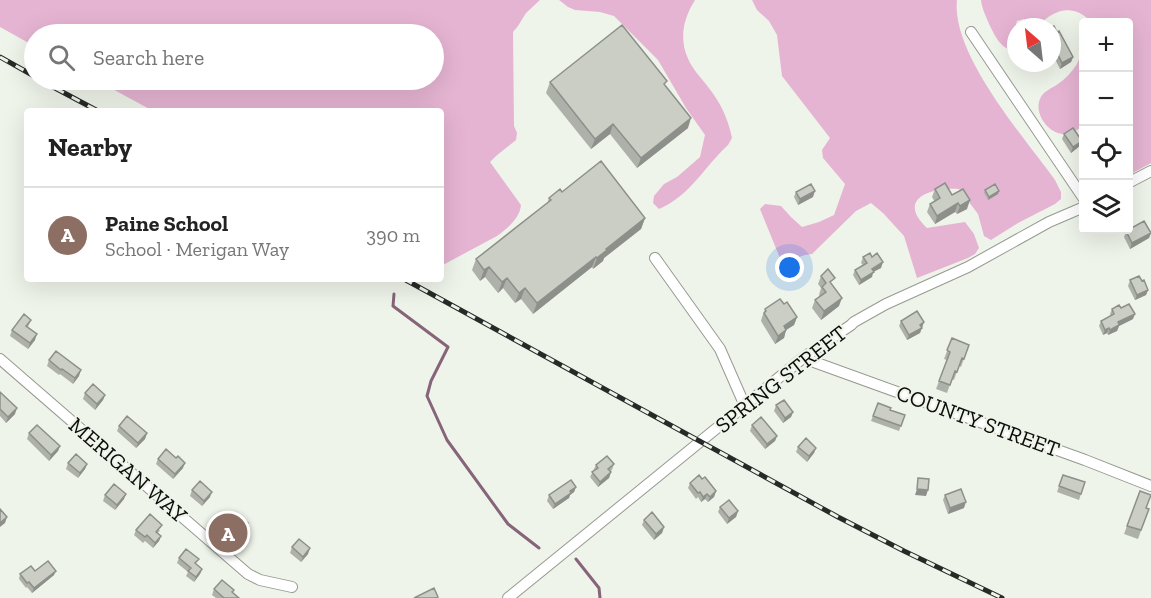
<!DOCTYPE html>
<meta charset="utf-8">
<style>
:root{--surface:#fff;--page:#f6f6f6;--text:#222;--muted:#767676;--line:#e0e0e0;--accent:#bd4498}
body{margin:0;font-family:"Zilla Slab",serif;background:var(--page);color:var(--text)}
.controls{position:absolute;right:18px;top:18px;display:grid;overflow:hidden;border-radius:6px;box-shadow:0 6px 24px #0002}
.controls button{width:54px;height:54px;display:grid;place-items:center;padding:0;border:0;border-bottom:2px solid var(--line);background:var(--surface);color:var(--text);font:30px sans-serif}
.compass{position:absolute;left:1007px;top:18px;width:54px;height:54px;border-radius:50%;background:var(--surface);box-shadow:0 6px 24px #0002;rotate:332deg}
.you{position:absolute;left:790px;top:268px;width:21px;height:21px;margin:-15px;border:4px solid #fff;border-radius:50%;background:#1a73e8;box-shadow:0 0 0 9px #1a73e833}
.badge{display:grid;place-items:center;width:39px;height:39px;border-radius:50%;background:var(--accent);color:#fff;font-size:20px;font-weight:700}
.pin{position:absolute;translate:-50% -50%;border:3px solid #fff;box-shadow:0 2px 6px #0006}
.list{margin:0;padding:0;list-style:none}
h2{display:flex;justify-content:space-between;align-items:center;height:78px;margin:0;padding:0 24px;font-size:26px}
h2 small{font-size:20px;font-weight:400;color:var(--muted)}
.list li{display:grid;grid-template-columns:39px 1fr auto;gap:18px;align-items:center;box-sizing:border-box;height:96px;padding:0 24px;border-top:2px solid var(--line)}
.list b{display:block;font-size:22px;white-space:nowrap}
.list p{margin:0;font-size:20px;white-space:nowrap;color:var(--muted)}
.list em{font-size:20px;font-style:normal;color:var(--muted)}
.icon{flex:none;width:33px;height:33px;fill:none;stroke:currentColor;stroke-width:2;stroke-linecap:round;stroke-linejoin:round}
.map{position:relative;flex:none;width:1151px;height:598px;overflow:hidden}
.search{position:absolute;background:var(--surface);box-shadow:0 6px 24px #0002;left:24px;top:24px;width:420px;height:66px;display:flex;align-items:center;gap:15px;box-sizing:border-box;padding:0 21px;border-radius:33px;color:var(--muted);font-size:22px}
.panel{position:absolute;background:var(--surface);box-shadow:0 6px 24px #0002;left:24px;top:108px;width:420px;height:174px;border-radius:6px}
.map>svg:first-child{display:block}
.green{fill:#e5b4d2}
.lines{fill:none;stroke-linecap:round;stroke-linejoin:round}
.stream{stroke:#866479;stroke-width:3}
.minor-casing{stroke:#969a92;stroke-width:12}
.minor{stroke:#fff;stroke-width:10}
.rail-casing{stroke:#272a26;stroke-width:5}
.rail{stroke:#eff4ea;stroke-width:3;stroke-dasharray:9;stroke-linecap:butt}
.wall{fill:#aeb1a9}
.shaded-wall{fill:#8d908a}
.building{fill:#cacec5;stroke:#8d908a;stroke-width:1.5}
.labels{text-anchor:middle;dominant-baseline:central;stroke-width:4.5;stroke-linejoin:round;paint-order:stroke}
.street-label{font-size:22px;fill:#0b0d0a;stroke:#eff4ea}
</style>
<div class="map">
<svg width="1151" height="598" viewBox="0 0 1151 598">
<rect width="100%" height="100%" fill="#eff4ea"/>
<path class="green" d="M0 0H540L526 13 518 26 513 32 514 126 517 133 516 140 496 156 490 162 521 205C520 218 507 229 497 236L441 266V111H153L96 80H434V34H34V46L0 27Z
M559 0H695C678 27 679 53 700 77 705 83 710 89 714 95 723 108 729 123 732 138L728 145C704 167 691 195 659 209L653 203 654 196 664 184 677 177 700 157 705 135 686 108 658 60 614 16 600 12 575 10 568 7Z
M752 0H957C951 54 1024 137 1055 180L1061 192V199L1055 204 1018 223 991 240 984 236 978 214 959 189C933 187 895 198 927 228L965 222 974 234 979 248 975 254 968 258 917 278 904 236 883 213 871 203 856 211 812 254 805 255 782 263 760 209 765 204 781 206 791 217 802 227 819 222 834 215 845 184 823 158 822 150 830 138 782 76 777 35 769 21 757 10Z
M981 0H1151V163L1129 175 1128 22H1091C1074 3 1054 9 1038 26L1024 19 1017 21C1013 32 1016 40 1016 51 1001 50 995 36 989 24 986 16 982 9 981 0Z
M1083 52V126C1077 130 1070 135 1062 134 1047 132 1034 113 1040 99 1043 91 1051 89 1058 84 1065 79 1072 72 1077 64 1079 59 1080 56 1083 52Z"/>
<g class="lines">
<path class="stream" d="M394 294 393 306 448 347 431 381 427 396 447 440 508 524 539 548
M576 559 599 588 600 598"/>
<defs>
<path id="minor" d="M971 32 1084 199
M1128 183 1151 171
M655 258 720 349 745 406
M803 358 1085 460 1151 486
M0 359 248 574 260 580 292 587
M508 598 803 358 851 325 854 322 886 304 968 267 1049 222 1084 207"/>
</defs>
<use href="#minor" class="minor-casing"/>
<use href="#minor" class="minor"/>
<defs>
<path id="rail" d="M0 57 34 76
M40 80 98 111
M404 279 838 517 904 551 1002 598"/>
</defs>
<use href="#rail" class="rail-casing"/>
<use href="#rail" class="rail"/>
</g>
<path class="wall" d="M1052 27 1073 57 1071 62 1060 69 1055 59 1052 60Z
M550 82 665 85 688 128 637 168 610 134 591 149 546 93Z
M1064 134 1080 139 1083 136V150L1080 145 1071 153 1062 139Z
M935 189 952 195 967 209 957 214 955 212 935 224 927 212 930 204 935 202 932 197Z
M985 190 998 194 988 200 984 193Z
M562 192 645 218 641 229 604 258 603 261 593 269 592 267 533 314 521 299 515 303 503 288 498 293 485 277 480 281 472 270 476 259 547 204 549 198Z
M796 192 813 197 798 205 794 197Z
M1126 231 1151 233 1149 238 1130 249 1124 237Z
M863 257 881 268 873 272 872 277 859 285 853 275 855 270 863 265 861 263Z
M821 276 832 285 839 306 821 320 812 308 815 300 820 297 819 295 821 288 818 284Z
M1130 280 1142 281 1148 290 1146 295 1135 300 1128 286Z
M784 304 797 317 794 325 786 330 784 338 775 344 761 321 762 317 765 309Z
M1121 308 1133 319 1119 326 1117 331 1108 335 1107 333 1103 335 1099 326 1101 321 1111 316 1110 314 1112 309Z
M31 320 28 327 35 340 28 349 10 336 12 330Z
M901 321 924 322 920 333 907 340 899 326Z
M952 338 969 345 961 367 959 366 954 380 952 379 947 393 936 389 947 360 944 359Z
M49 360 79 376 73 384 60 374 59 375 47 366Z
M0 392 15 414 6 423 0 416Z
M85 393 105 395 103 400 95 410 83 399Z
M878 403 890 410 905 415 899 431 871 421Z
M776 405 793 412 791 417 783 423 774 411Z
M752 425 777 436 775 441 765 449 750 431Z
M119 426 147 433 145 439 136 448 117 431Z
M29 433 60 446 58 451 49 461 27 439Z
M798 447 816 448 814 453 807 462 796 452Z
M158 459 183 468 173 479 156 464Z
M68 463 87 464 85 469 78 478 66 469Z
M614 464 612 470 610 471 611 472 609 478 598 487 590 477 596 465Z
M1063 475 1085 482 1079 500 1057 492Z
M702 479 716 491 714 497 708 502 705 499 701 502 698 497 696 499 688 488 690 483Z
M576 487 574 492 570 495 569 498 553 509 547 501 549 495Z
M192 490 210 497 202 506 190 496Z
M1140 491 1146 508 1149 509 1138 539 1124 534Z
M105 495 124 499 115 510 103 501Z
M945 495 964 508 948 514 943 500Z
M720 507 738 511 736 517 727 524 718 512Z
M644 520 664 527 662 533 654 540 642 525Z
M229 521 248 523 246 528 239 537 227 527Z
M136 530H160L158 533 161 536 159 541 153 548 145 541 143 543 134 535Z
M292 547 308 554 301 562 290 553Z
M179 558 197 565 202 569 200 574 194 582 186 576 188 572 177 563Z
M35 571 54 575 32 593 27 587 26 588 19 579 20 574Z
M214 589 234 590 233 593 239 598H216L212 595Z"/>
<path class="shaded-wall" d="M1073 57 1071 62 1060 69 1062 63Z
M691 118 688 128 637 168 641 158Z
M613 124 610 134 591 149 595 139Z
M1082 141 1080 146 1071 153 1073 147Z
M815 191 813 197 798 205 800 199Z
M999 191 998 194 988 200 989 197Z
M970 200 967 209 957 214 960 206Z
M958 203 955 212 935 224 937 216Z
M645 218 641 229 604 258 603 261 593 269 597 258 606 249Z
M1151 233 1149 238 1130 249 1132 243Z
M596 257 592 267 533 314 537 303Z
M883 262 881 268 873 272 872 277 859 285 861 280 872 269Z
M489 267 485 277 480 281 484 270Z
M507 278 503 288 498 293 502 282Z
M525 288 521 299 515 303 519 293Z
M1148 290 1146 295 1135 300 1137 295Z
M842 298 839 306 821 320 824 311Z
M1135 314 1133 319 1119 326 1117 331 1108 335 1110 330 1118 322Z
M797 317 794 325 786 330 784 338 775 344 778 336 784 326Z
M924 322 920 333 907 340 909 335 920 325Z
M1109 328 1107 333 1103 335 1105 330Z
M37 334 35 340 28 349 30 343Z
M81 370 79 376 73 384 75 378Z
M105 395 103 400 95 410 97 404Z
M17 408 15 414 6 423 8 417Z
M793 412 791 417 783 423 785 418Z
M147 433 145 439 136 448 138 443Z
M777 436 775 441 765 449 767 444Z
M60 446 58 451 49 461 51 455Z
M816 448 814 453 807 462 809 456Z
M185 463 183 468 173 479 175 474Z
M87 464 85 469 78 478 80 473Z
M611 472 609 478 598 487 600 482Z
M576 487 574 492 570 495 569 498 553 509 555 504Z
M917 489 928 490 926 496 915 495Z
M716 491 714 497 708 502 710 497Z
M212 492 210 497 202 506 204 501Z
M126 494 124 499 115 510 117 505Z
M707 494 705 499 701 502 703 497Z
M966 502 964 508 948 514 950 508Z
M738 511 736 517 727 524 729 518Z
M7 517 5 523 0 527V523Z
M248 523 246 528 239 537 241 532Z
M664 527 662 533 654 540 656 534Z
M161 536 159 541 153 548 155 543Z
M310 548 308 554 301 562 303 557Z
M202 569 200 574 194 582 196 577Z
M56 571 54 575 32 593 34 588Z"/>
<path class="building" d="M622 25 667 81 664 84 691 118 641 158 613 124 595 139 550 82Z
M1054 26 1057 32 1059 31 1073 57 1062 63 1057 53 1054 54 1052 51V27Z
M1073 128 1082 141 1073 147 1064 134Z
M601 161 645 218 606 249 607 250 597 258 596 257 537 303 525 288 519 293 507 278 502 282 489 267 484 270 476 259 551 200 549 198 560 189 562 192Z
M945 183 952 195 963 189 970 200 960 206 958 203 937 216 930 204 940 198 935 189Z
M811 184 815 191 800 199 796 192Z
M995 184 999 191 989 197 985 190Z
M1144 221 1151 233 1132 243 1126 231Z
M870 253 872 257 877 253 883 262 872 269 874 272 861 280 855 270 867 263 863 257Z
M828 269 835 278 830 282 842 298 824 311 815 300 826 292 822 287 826 283 821 276Z
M1139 276 1142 281 1144 280 1148 290 1137 295 1130 280Z
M780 299 784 304 787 302 797 317 784 326 786 330 778 336 764 313 766 311 765 309Z
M1129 304 1135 314 1118 322 1119 325 1110 330 1109 328 1105 330 1101 321 1114 314 1112 309 1119 305 1121 308Z
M917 311 924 322 920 325 922 328 909 335 901 321Z
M24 314 31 320 26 326 37 334 30 343 12 330Z
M952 338 969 345 964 359 962 358 957 372 955 371 950 385 939 381 950 352 947 350Z
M56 351 81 370 75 378 62 369 61 370 49 360Z
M93 384 105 395 97 404 85 393Z
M0 392 17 408 8 417 0 409Z
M784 400 793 412 785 418 776 405Z
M878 403 891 408 890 410 905 415 901 426 873 416Z
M127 416 147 433 138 443 119 426Z
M761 417 777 436 767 444 752 425Z
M37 425 60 446 51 455 29 433Z
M806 438 816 448 809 456 798 447Z
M166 449 176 458 178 456 185 463 175 474 158 459Z
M76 454 87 464 80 473 68 463Z
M607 456 614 464 608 469 611 472 600 482 592 472 598 468 596 465Z
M699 475 702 479 705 477 716 491 710 497 707 494 703 497 700 492 698 493 690 483Z
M1063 475 1085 482 1081 494 1059 486Z
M918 478 929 479 928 490 917 489Z
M571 480 576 487 570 491 571 493 555 504 549 495Z
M200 481 212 492 204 501 192 490Z
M114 484 126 494 117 505 105 495Z
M961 489 966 502 950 508 945 495Z
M1140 491 1151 495 1146 508 1149 509 1141 530 1127 526Z
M729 500 738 511 729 518 720 507Z
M0 509 7 517 0 523Z
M652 512 664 527 656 534 644 520Z
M236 513 248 523 241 532 229 521Z
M150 514 162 525 156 532 161 536 155 543 147 535 145 537 136 530Z
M299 539 310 548 303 557 292 547Z
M186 549 199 559 195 563 202 569 196 577 188 571 191 568 179 558Z
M48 561 56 571 34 588 29 582 27 583 20 574 31 566 35 571Z
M222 580 234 590 232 592 239 598H224L214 589Z
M434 588 438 597 435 598H414Z"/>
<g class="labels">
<g class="street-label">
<text transform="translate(781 379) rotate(-38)">SPRING STREET</text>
<text transform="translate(978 421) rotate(20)">COUNTY STREET</text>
<text transform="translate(128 470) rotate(41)">MERIGAN WAY</text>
</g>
</g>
</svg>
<div class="controls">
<button>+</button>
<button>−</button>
<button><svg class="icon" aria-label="locate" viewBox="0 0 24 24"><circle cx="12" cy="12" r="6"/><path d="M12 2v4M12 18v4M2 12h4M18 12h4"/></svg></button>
<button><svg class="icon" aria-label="layers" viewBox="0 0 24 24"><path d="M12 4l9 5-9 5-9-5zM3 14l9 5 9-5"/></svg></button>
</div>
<svg class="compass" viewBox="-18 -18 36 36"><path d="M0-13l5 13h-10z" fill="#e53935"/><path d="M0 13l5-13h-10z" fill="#767676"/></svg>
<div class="you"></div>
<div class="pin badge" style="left:228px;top:533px;background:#8d6e63">A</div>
<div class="search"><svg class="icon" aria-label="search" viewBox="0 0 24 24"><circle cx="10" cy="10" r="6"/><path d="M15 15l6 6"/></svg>Search here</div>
<section class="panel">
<h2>Nearby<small></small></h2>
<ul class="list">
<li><span class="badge" style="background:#8d6e63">A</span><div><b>Paine School</b><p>School · Merigan Way</p></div><em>390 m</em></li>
</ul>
</section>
</div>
